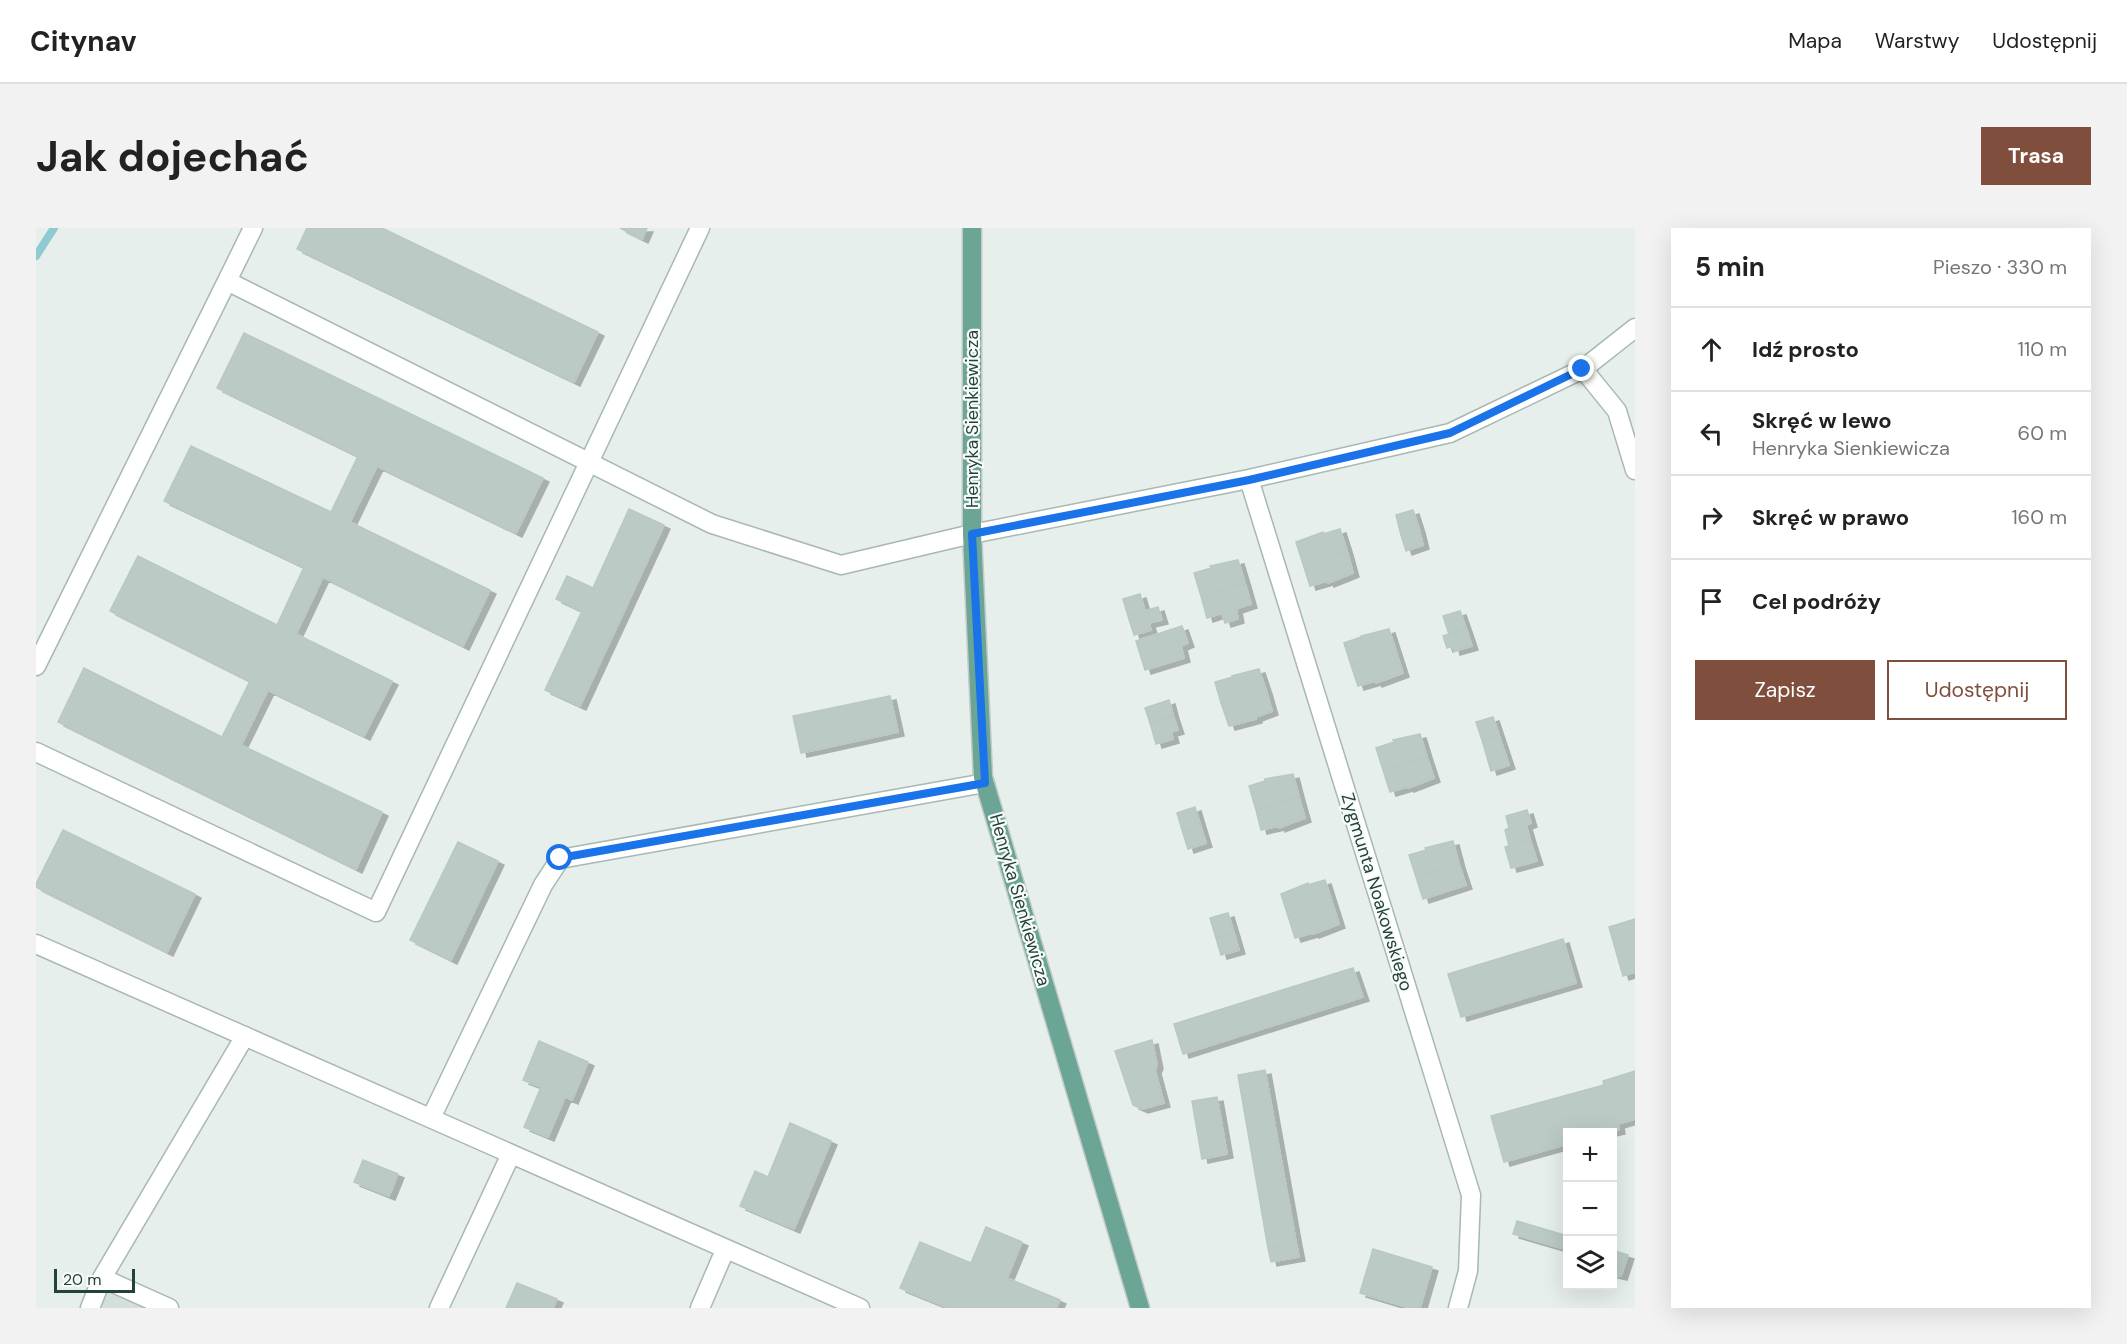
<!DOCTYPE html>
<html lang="pl">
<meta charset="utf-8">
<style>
:root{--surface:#fff;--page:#f2f2f2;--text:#222;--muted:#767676;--line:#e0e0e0;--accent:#804e3d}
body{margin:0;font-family:"DM Sans",sans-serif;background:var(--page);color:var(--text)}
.controls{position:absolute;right:18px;bottom:18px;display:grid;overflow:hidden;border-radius:0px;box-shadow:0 6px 24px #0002}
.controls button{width:54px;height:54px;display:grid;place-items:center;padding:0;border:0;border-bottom:2px solid var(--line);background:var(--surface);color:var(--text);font:30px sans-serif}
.scale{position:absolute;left:18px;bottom:15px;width:81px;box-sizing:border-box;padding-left:6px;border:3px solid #24423a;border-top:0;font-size:16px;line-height:21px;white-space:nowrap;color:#24423a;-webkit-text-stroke:4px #f7fbf9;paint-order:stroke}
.stop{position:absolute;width:18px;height:18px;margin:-14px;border:4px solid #1a73e8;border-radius:50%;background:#fff}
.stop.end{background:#1a73e8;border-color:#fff;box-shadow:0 2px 6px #0008}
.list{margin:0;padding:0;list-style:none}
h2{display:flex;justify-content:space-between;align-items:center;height:78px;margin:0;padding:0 24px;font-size:26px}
h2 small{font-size:20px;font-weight:400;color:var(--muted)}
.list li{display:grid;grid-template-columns:39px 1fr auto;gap:18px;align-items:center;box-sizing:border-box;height:84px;padding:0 24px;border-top:2px solid var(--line)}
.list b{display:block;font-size:22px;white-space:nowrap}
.list p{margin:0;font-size:20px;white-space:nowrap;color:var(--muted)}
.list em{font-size:20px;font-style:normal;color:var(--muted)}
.actions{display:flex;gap:12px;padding:18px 24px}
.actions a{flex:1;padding:14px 0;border:2px solid var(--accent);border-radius:0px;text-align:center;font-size:21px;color:var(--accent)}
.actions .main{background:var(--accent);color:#fff}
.icon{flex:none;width:33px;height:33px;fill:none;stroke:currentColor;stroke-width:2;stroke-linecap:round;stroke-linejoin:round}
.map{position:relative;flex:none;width:1599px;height:1080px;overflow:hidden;border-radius:0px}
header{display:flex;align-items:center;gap:36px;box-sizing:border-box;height:84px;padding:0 30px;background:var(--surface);border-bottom:2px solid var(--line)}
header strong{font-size:28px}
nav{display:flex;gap:33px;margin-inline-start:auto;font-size:21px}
.intro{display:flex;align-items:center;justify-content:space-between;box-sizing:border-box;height:144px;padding:0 36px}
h1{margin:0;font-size:42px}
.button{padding:15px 27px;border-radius:0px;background:var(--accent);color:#fff;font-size:21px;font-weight:700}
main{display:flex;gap:36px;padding:0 36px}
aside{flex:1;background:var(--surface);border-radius:0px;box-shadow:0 6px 24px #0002}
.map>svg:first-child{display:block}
.built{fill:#d4dfda}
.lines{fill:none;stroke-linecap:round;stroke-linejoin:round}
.stream{stroke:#8ec9d4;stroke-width:8}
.building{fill:#bbcac4;stroke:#b8c9c2;stroke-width:1.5;filter:url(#shadow)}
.minor-casing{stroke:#a8b8b2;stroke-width:21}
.major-casing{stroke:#c2cac8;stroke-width:21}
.minor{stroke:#fff;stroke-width:18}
.major{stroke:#6aa596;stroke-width:18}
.route{stroke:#1a73e8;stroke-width:8}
.labels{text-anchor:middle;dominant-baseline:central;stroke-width:4.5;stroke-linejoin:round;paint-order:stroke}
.street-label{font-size:18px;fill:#24423a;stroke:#f7fbf9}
</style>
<header>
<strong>Citynav</strong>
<nav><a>Mapa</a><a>Warstwy</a><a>Udostępnij</a></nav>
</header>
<div class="intro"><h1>Jak dojechać</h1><a class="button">Trasa</a></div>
<main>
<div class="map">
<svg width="1599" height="1080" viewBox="0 0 1599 1080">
<defs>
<filter id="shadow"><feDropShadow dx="6" dy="4" stdDeviation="0" flood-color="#0004"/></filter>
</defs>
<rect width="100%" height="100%" fill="#e6efeb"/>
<path class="built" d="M66 1050 135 1080H54Z"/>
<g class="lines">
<path class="stream" d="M0 28 18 0"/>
</g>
<path class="building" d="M271 0H346L562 104 538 154 261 21Z
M584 0H611L606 11Z
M208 105 507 250 480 305 341 238 314 294 454 362 427 418 287 349 260 406 356 453 328 508 232 462 205 517 346 584 320 641 22 494 48 440 186 509 214 453 74 383 102 328 241 397 268 339 128 273 155 218 295 284 322 228 181 160Z
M593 281 628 297 544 478 509 462 546 383 520 371 531 348 557 360Z
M1377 282 1383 301 1365 307 1360 287Z
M1304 301 1311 323 1267 336 1260 314 1287 304V306Z
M1383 301 1387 317 1370 323 1365 307Z
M1311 323 1317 345 1292 355 1291 353 1274 358 1267 336Z
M1202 332 1209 355 1165 368 1158 345 1175 340 1174 338Z
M1209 355 1215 376 1200 381 1202 391 1189 395 1186 385 1171 390 1165 368Z
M1104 366 1109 383 1092 388 1087 371Z
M1122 379 1126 392 1113 395 1115 402 1098 407 1092 388Z
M1424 383 1430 400 1413 406 1407 388Z
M1146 398 1152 415 1145 418 1148 430 1109 442 1100 413Z
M1430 400 1436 418 1418 423 1417 418 1411 420 1407 408Z
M1353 401 1360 423 1315 437 1308 415 1325 409V408Z
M1360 423 1367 445 1340 455 1339 453 1322 458 1315 437Z
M1223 441 1230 462 1185 475 1179 454 1197 449 1196 448Z
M1230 462 1236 483 1220 489V491L1193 498 1185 475Z
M854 468 862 504 765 525 757 488Z
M1133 472 1137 487 1114 495 1109 480Z
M1137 487 1142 502 1135 504 1137 511 1120 516 1114 495Z
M1457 489 1463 507 1446 512 1440 494Z
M1384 506 1391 529 1347 542 1340 520 1358 514 1357 512Z
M1463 507 1473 537 1455 543 1446 512Z
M1391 529 1398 550 1372 560 1371 559 1354 564 1347 542Z
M1257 546 1263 569 1220 582 1213 558 1229 553V551Z
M1263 569 1269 590 1243 600V598L1225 602 1220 582Z
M1159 579 1165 599 1147 605 1141 585Z
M1491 582 1495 595 1490 597 1494 611 1473 618 1469 602 1473 600 1470 588Z
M1165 599 1170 615 1152 621 1147 605Z
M27 602 159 666 131 724 0 659V656Z
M1494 611 1501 633 1475 640 1469 619Z
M1417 613 1423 636 1380 649 1373 627 1390 622 1389 620Z
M422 614 462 633 415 732 374 712Z
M1423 636 1430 657 1387 671 1380 649Z
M1289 652 1296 674 1252 688 1245 666 1272 655V657Z
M1296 674 1303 696 1277 706 1276 705 1259 710 1252 688Z
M1192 685 1198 705 1180 710 1174 690Z
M1599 691V744L1587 748 1573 699Z
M1198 705 1203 722 1185 727 1180 710Z
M1527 711 1540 755 1425 789 1412 746Z
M1317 740 1327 769 1147 826 1138 796Z
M1116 812 1121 837 1119 842 1128 875 1106 881 1097 877 1079 823Z
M503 813 552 834 536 872 529 869 512 909 488 899 505 859 487 852Z
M1229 842 1260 1014 1232 1020 1202 847Z
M1599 843V891L1582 896 1583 902 1574 904H1532V916L1468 934 1455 888 1568 857 1567 853Z
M1181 869 1191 926 1166 931 1156 873Z
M754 895 795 913 758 1001 704 978 719 943 732 949Z
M327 932 362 946 353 968 318 954Z
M1481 993 1532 1008V1022L1477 1006Z
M950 999 986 1014 971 1050 1024 1072 1020 1080H913L864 1060 884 1014 935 1035Z
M1260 1014 1263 1029 1235 1034 1232 1020Z
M1337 1021 1396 1039 1384 1080H1374L1324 1065Z
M1576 1022 1592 1027 1585 1048 1576 1046Z
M481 1055 521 1071 517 1080H470Z"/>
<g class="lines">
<defs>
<path id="minor" d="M191 53 217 0
M1547 141 1581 183 1599 242
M1213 251 1435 967 1432 1043 1422 1080
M0 438 191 53 676 296 805 337 936 306 1213 251 1414 205 1547 141 1599 100
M0 524 340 684 664 0
M0 716 824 1080
M395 890 507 657 524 631 949 555
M66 1050 133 1080
M54 1080 66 1050 209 808
M403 1080 475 926
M664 1080 689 1022"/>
<path id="major" d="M936 0V306L947 549 1104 1080"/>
</defs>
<use href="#minor" class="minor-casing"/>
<use href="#major" class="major-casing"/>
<use href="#minor" class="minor"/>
<use href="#major" class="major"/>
</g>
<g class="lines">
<path class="route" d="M524 630 949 555 936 306 1213 252 1414 205 1546 141"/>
</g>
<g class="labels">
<g class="street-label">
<text transform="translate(936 191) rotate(-90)">Henryka Sienkiewicza</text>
<text transform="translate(1341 664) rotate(73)">Zygmunta Noakowskiego</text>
<text transform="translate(984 672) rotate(74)">Henryka Sienkiewicza</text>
</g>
</g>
</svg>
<div class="controls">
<button>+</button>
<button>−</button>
<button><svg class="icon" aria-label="layers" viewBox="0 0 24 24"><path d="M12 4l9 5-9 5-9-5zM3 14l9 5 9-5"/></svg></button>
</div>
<div class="scale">20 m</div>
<div class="stop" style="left:524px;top:630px"></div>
<div class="stop end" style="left:1546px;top:141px"></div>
</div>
<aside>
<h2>5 min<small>Pieszo · 330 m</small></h2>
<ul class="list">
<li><svg class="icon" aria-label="ahead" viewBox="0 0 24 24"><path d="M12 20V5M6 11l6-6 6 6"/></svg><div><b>Idź prosto</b></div><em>110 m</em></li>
<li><svg class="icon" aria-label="left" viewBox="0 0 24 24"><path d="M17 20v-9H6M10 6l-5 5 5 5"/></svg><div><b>Skręć w lewo</b><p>Henryka Sienkiewicza</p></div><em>60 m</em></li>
<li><svg class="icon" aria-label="right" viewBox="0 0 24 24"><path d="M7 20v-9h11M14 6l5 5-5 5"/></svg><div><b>Skręć w prawo</b></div><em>160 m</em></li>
<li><svg class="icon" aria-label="arrive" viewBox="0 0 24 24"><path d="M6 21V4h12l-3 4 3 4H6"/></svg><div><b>Cel podróży</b></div></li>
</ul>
<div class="actions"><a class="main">Zapisz</a><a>Udostępnij</a></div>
</aside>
</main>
